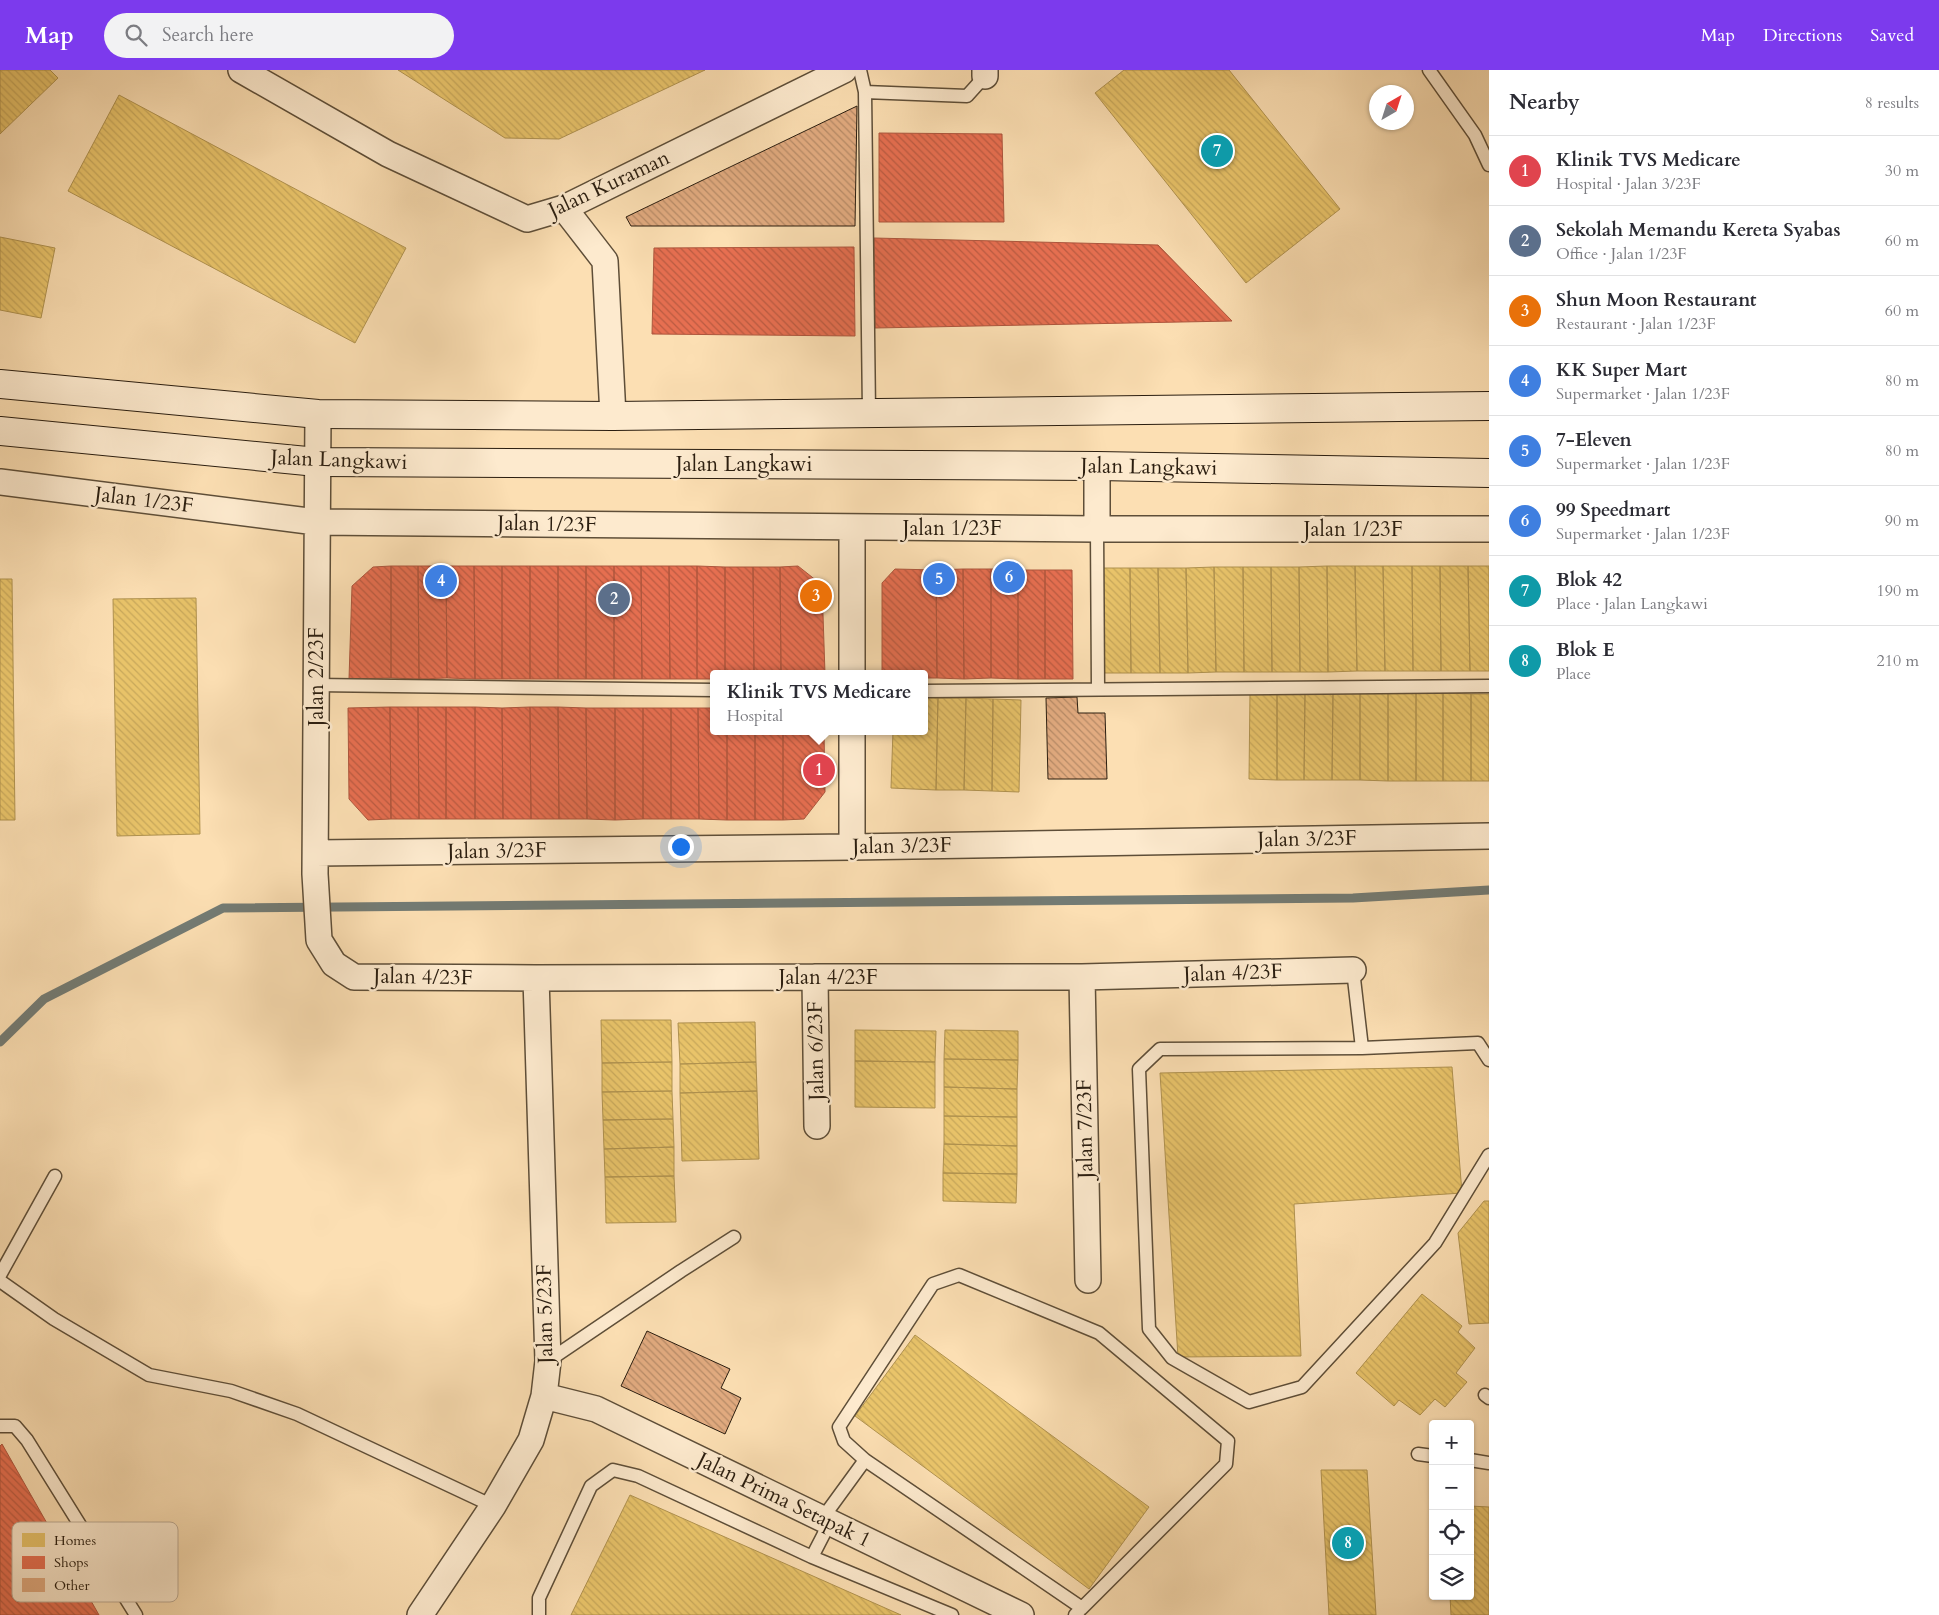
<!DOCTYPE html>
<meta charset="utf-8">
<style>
:root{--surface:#fff;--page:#f2f2f3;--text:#2b2b33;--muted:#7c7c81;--line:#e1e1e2;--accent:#7c3aed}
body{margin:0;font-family:Cardo,serif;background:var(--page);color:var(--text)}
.controls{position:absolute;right:15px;bottom:15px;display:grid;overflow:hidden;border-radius:5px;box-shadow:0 1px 4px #0004}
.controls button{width:45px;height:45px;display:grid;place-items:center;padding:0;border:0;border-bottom:1px solid var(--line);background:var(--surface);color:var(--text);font:25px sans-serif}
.compass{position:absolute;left:1369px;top:15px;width:45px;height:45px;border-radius:50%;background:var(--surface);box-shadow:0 1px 4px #0004;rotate:39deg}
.you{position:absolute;left:680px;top:776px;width:18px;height:18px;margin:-12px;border:4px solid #fff;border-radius:50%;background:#1a73e8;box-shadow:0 0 0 8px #1a73e833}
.badge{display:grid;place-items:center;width:32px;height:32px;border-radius:50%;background:var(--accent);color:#fff;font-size:16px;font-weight:700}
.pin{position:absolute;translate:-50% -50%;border:2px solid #fff;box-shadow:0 1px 5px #0006}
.popup{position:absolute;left:710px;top:600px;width:218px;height:65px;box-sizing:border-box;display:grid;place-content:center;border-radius:5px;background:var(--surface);filter:drop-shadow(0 1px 4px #0005);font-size:16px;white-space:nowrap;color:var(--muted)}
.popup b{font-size:19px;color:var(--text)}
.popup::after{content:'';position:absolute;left:50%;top:100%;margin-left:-10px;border:10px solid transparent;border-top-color:var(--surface)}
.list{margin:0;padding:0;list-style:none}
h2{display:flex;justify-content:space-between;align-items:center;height:65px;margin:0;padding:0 20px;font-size:21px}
h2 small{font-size:16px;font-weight:400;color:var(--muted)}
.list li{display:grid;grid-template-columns:32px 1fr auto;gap:15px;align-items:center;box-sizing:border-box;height:70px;padding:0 20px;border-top:1px solid var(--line)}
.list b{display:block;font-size:19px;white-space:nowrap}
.list p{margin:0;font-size:16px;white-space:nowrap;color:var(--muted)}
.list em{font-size:16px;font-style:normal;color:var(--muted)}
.icon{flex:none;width:28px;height:28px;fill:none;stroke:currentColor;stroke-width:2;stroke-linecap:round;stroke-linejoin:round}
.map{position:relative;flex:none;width:1489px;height:1545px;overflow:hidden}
header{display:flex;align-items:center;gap:30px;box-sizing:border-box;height:70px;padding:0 25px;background:var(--accent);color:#fff}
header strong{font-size:24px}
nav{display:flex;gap:28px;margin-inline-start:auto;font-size:18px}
.search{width:350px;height:45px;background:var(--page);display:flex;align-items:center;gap:12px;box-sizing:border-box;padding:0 18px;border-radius:28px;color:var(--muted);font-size:19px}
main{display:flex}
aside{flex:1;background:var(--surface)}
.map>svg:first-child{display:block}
.homes{fill:url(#homes-back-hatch);stroke:#b0924f}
.shops{fill:url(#shops-back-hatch);stroke:#ae563d}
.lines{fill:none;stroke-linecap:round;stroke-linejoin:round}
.stream{stroke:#737b74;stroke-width:9}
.building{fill:url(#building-back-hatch);stroke:#2a1d0f}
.lane-casing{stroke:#5e4e38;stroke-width:15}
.street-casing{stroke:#5e4e38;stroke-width:28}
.secondary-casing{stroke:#2a1d0f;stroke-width:30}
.lane{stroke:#fdeace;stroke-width:12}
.street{stroke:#fdeace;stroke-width:25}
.secondary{stroke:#fdeace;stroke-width:28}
.labels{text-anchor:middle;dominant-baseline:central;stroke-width:5;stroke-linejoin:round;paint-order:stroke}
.street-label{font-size:21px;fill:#2a1d0f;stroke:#fdeace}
.key{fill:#fdeace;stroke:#beac95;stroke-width:1}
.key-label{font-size:14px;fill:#2a1d0f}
</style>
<header>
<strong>Map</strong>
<div class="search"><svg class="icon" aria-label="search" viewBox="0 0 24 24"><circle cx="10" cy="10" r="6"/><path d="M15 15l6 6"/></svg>Search here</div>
<nav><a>Map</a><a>Directions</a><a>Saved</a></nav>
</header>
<main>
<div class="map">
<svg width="1489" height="1545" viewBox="0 0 1489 1545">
<defs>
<pattern id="homes-back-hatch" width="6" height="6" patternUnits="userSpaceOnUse" patternTransform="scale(1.25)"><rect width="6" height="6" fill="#e9c46a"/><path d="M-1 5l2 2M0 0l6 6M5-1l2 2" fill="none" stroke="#c8a85b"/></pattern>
<pattern id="shops-back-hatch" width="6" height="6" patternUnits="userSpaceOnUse" patternTransform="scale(1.25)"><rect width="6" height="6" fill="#e76f51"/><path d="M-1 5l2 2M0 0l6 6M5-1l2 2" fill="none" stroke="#bb5b42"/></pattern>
<pattern id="building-back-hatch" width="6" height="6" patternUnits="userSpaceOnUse" patternTransform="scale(1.25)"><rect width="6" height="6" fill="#e2ab80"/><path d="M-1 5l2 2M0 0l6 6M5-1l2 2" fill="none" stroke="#b78b67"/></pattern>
</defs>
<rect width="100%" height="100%" fill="#fcdfb3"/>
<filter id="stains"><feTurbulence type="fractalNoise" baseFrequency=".004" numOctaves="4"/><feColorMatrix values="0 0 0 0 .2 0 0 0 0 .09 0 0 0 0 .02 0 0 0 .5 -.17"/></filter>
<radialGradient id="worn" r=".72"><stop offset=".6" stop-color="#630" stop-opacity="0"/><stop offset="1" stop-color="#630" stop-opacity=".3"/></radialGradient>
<path class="homes" d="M0 0H50L58 8 0 64Z
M398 0H705L559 69 505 68Z
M1124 0H1229L1340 139 1246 213 1095 23Z
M119 25 406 178 355 273 68 121Z
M0 167 55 178 41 248 0 240Z
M1327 496H1355L1357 601 1328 602Z
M1327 496 1328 602H1300L1299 497Z
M1355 496H1383L1385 601H1357Z
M1383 496H1412L1413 601H1385Z
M1412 496H1440L1441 601H1413Z
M1440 496H1468L1470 601H1441Z
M1468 496H1489V601H1470Z
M1214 497H1243L1244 602H1216Z
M1214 497 1216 602 1188 603 1186 498Z
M1243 497H1271L1272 602H1244Z
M1271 497H1299L1300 602H1272Z
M1102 498H1130L1131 603H1103Z
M1130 498H1158L1160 603H1131Z
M1158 498H1186L1188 603H1160Z
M0 509H12L15 750H0Z
M196 528 200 764 117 766 113 529Z
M1250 621 1277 622V710L1249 709Z
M1277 622H1305L1304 710H1277Z
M1305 622H1333L1332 710H1304Z
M1333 622H1360V710H1332Z
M1360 622 1388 623V711L1360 710Z
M1388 623H1416V711H1388Z
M1416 623H1443V711H1416Z
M1443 623 1471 624V711H1443Z
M1471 624H1489V711H1471Z
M924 627 938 628 936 720 891 718 893 661H924Z
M938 628H966L964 720H936Z
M966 628 993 629 992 721 964 720Z
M993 629 1021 630 1019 722 992 721Z
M601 950H671L672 992 602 993Z
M755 952 756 992 680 994 678 953Z
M855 960 936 961 935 992 855 991Z
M945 960 1018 961V990L944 989Z
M944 989 1018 990 1017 1019 944 1017Z
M855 991 935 992V1038L855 1037Z
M672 992V1021L602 1022V993Z
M756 992 757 1021 680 1023V994Z
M1452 997 1462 1123 1294 1134 1301 1286 1178 1287 1160 1003Z
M944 1017 1017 1019V1047L944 1046Z
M672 1021 673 1049 603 1050 602 1022Z
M757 1021 759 1089 682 1091 680 1023Z
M944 1046 1017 1047V1076L944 1074Z
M673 1049 674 1077 604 1079 603 1050Z
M944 1074 1017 1076V1104L943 1103Z
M674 1077V1106L605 1107 604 1079Z
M943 1103 1017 1104 1016 1133 943 1131Z
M674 1106 676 1152 606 1153 605 1107Z
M1484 1131H1489V1253L1469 1254 1458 1163Z
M1422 1224 1462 1256 1458 1262 1475 1278 1456 1303 1467 1312 1445 1337 1435 1329 1420 1345 1399 1330 1394 1336 1356 1303Z
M915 1265 1149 1437 1089 1519 855 1346Z
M1321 1400H1367L1376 1545H1329Z
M630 1425 901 1545H571Z
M1470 1436 1489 1437V1545H1451L1450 1526H1470Z"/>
<path class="shops" d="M879 63 1002 64 1004 152H879Z
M874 168 1158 175 1232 251 875 258Z
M854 177 855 266 652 264 654 178Z
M391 496V608L349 609 352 516 373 497Z
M391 496H418L419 609 391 608Z
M418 496H446L447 608 419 609Z
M446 496H474L475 609 447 608Z
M474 496H502V609H475Z
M502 496H530V609H502Z
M530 496H558V609H530Z
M558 496H586V609H558Z
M586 496H614V609H586Z
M614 496H641L642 609H614Z
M641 496H669L670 609H642Z
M669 496H697V609H670Z
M697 496 725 497V604H714V609H697Z
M798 496 822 515 825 604H781L780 497Z
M725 497H753L754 604H725Z
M753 497H780L781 604H754Z
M895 499 936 500 937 608H924V604H882V513Z
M963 499H991V608L964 609Z
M963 499 964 609 937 608 936 500Z
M991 499 1018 500V609L991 608Z
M1018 500H1045V609H1018Z
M1045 500H1072L1073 609H1045Z
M390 637 391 749 368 750 349 729 348 638Z
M390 637H418L419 749H391Z
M418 637H446V749H419Z
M446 637H475V749H446Z
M475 637 502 638 503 749H475Z
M530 637 531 749H503L502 638Z
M530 637H558L559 749H531Z
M558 637 586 638 587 749H559Z
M586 638H615V750L587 749Z
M615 638H643V749L615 750Z
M643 638H671V749H643Z
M671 638H698L699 749H671Z
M698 638H714V661H727V750L699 749Z
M727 661H755V750H727Z
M755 661H783V750H755Z
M783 661H824L825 722 804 749 783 750Z
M2 1374 99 1545H0V1376Z"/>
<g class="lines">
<path class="stream" d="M0 972 44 929 223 838 1353 828 1489 820"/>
</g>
<path class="building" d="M857 36 855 156H631L626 147Z
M1077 627 1078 643H1105L1107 709H1048L1046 628Z
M647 1261 730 1299 721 1318 741 1328 725 1364 621 1316Z"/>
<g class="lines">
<defs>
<path id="lane" d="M860 0 865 22 869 342
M1429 0 1475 65 1489 95
M865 22 967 26 985 6
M1097 459 1098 619
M316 615 714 620
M924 621 1489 616
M1353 900 1362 978
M1489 990 1478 973 1362 978 1160 979 1139 999 1149 1259 1172 1288 1249 1332 1302 1317 1435 1173 1489 1085
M0 1205 55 1106
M0 1211 54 1249 149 1305 231 1321 297 1344 493 1436
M548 1291 681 1201 734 1167
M1485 1325 1489 1328
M0 1356H15L27 1370 136 1545
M1418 1384 1433 1386
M1470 1390 1489 1393
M822 1449 865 1390
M812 1487 830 1452
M539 1545V1528L591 1416 613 1400 638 1406 812 1487 952 1545
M1075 1545 1226 1394 1228 1371 1099 1263 959 1205 933 1214 839 1357 844 1371 865 1390 1082 1538"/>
<path id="street" d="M241 0 388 84 527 149 564 138 844 0
M985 0V6
M564 138 605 191 613 346
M318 344 315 804 319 870 334 894 354 907 536 908 815 907H1082L1353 900
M0 412 316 452 1097 459H1489
M1097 459V396
M852 604V458
M852 777V661
M316 783 852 777 1489 766
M815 907 817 1056
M1082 907 1088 1210
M544 1326 596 1339 1021 1545
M420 1545 493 1436 531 1370 544 1326 548 1291 536 908"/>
<path id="secondary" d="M0 314 318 344 613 346 1489 336
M0 361 317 392 1097 396 1489 403"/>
</defs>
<use href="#lane" class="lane-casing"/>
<use href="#street" class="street-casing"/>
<use href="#secondary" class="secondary-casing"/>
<use href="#lane" class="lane"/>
<use href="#street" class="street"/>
<use href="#secondary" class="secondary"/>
</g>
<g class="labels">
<g class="street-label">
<text transform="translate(609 114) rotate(-25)">Jalan Kuraman</text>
<text transform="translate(339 390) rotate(2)">Jalan Langkawi</text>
<text x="744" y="394">Jalan Langkawi</text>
<text transform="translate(1149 397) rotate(1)">Jalan Langkawi</text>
<text transform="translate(144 430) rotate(7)">Jalan 1/23F</text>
<text transform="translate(547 454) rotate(1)">Jalan 1/23F</text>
<text x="952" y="458">Jalan 1/23F</text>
<text x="1353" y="459">Jalan 1/23F</text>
<text transform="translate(316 607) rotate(-90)">Jalan 2/23F</text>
<text transform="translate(1307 769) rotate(-1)">Jalan 3/23F</text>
<text transform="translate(902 776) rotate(-1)">Jalan 3/23F</text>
<text transform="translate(497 781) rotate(-1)">Jalan 3/23F</text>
<text transform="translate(1233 903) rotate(-2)">Jalan 4/23F</text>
<text transform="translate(423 907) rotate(1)">Jalan 4/23F</text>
<text x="828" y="907">Jalan 4/23F</text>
<text transform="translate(816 981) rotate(-91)">Jalan 6/23F</text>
<text transform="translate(1085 1059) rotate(-91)">Jalan 7/23F</text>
<text transform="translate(545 1244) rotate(-91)">Jalan 5/23F</text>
<text transform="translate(784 1430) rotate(26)">Jalan Prima Setapak 1</text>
</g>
</g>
<rect x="12" y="1452" width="166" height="80" rx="8" class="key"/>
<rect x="22" y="1463" width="23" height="14" fill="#e9c46a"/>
<rect x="22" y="1486" width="23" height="13" fill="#e76f51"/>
<rect x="22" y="1508" width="23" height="14" fill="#e2ab80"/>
<g class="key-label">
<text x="54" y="1475">Homes</text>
<text x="54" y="1497">Shops</text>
<text x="54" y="1520">Other</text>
</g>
<rect width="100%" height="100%" filter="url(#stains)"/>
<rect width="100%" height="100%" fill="url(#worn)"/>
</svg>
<div class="controls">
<button>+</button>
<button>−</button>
<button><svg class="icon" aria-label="locate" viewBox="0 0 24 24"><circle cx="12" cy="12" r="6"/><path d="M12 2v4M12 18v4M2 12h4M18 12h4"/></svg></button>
<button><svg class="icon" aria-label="layers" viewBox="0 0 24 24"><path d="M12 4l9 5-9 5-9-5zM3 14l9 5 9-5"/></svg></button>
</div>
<svg class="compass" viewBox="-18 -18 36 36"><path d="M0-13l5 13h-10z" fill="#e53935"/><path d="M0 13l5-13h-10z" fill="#7c7c81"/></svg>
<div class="you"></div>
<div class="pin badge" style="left:819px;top:700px;background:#e0444e">1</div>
<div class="popup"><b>Klinik TVS Medicare</b>Hospital</div>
<div class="pin badge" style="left:614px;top:529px;background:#5c6f8a">2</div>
<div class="pin badge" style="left:816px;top:526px;background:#e8710a">3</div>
<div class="pin badge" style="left:441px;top:511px;background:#3f7fe0">4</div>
<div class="pin badge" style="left:939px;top:509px;background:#3f7fe0">5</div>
<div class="pin badge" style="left:1009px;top:507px;background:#3f7fe0">6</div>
<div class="pin badge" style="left:1217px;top:81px;background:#0f9aa8">7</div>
<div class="pin badge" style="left:1348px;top:1473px;background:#0f9aa8">8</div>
</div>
<aside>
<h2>Nearby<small>8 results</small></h2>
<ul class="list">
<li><span class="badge" style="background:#e0444e">1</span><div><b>Klinik TVS Medicare</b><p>Hospital · Jalan 3/23F</p></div><em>30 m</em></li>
<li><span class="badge" style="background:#5c6f8a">2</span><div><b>Sekolah Memandu Kereta Syabas</b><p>Office · Jalan 1/23F</p></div><em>60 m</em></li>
<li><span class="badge" style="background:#e8710a">3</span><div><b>Shun Moon Restaurant</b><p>Restaurant · Jalan 1/23F</p></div><em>60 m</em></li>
<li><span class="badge" style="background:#3f7fe0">4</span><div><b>KK Super Mart</b><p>Supermarket · Jalan 1/23F</p></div><em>80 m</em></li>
<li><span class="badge" style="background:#3f7fe0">5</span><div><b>7-Eleven</b><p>Supermarket · Jalan 1/23F</p></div><em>80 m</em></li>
<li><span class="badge" style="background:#3f7fe0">6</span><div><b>99 Speedmart</b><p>Supermarket · Jalan 1/23F</p></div><em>90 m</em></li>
<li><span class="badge" style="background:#0f9aa8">7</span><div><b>Blok 42</b><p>Place · Jalan Langkawi</p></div><em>190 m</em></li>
<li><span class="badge" style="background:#0f9aa8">8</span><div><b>Blok E</b><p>Place</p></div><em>210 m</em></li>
</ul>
</aside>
</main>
